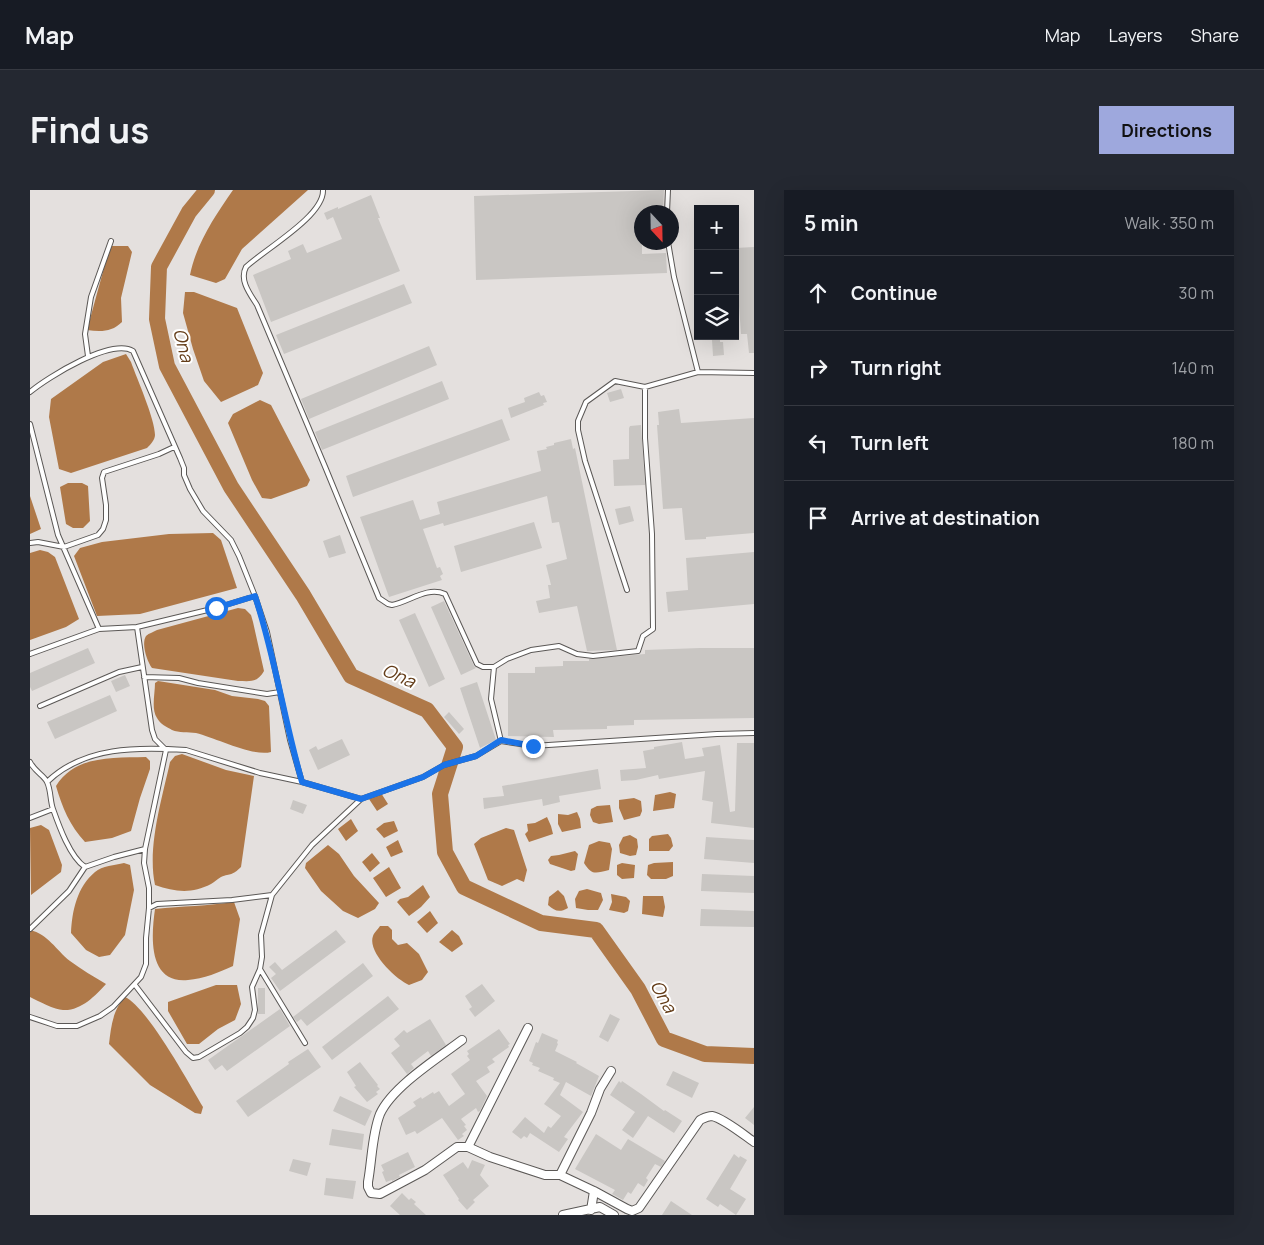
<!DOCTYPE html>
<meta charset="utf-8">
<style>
:root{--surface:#171b24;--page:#242831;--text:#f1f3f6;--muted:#9ea1a6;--line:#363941;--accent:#9ea8dd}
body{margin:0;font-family:Manrope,sans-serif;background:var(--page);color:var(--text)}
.controls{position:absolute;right:15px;top:15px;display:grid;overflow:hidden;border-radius:0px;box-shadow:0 5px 20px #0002}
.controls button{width:45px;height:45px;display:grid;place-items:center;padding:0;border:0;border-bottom:1px solid var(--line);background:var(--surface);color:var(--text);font:25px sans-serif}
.compass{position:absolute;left:604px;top:15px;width:45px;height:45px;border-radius:50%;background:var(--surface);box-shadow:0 5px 20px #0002;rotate:158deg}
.stop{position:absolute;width:15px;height:15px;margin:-11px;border:4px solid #1a73e8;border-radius:50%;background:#fff}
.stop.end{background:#1a73e8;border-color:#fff;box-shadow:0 1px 5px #0008}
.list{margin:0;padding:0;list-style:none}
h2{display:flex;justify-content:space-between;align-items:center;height:65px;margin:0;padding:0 20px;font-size:21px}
h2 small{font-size:16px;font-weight:400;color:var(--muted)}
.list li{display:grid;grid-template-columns:32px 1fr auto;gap:15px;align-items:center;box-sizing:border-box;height:75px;padding:0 20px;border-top:1px solid var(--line)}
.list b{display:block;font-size:19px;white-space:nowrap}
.list em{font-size:16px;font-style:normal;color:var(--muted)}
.icon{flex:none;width:28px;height:28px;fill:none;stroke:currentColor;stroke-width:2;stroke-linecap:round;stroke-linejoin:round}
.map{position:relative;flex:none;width:724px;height:1025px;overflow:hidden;border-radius:0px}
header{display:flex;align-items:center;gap:30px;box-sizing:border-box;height:70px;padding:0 25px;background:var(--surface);border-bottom:1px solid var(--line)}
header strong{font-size:24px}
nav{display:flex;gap:28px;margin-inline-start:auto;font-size:18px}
.intro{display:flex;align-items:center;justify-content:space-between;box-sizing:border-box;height:120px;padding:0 30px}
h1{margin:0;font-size:35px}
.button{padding:12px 22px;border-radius:0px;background:var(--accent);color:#111;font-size:18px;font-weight:700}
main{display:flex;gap:30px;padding:0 30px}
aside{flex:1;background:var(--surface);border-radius:0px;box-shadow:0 5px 20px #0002}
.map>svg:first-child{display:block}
.water{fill:#af7949}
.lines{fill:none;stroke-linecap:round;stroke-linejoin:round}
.river{stroke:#af7949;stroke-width:16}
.building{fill:#c9c6c3}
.service-casing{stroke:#5b5856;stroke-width:6}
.minor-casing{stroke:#5b5856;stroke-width:10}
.service{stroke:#fff;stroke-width:4}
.minor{stroke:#fff;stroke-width:8}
.route{stroke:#1a73e8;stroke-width:6}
.labels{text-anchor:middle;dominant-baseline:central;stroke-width:4;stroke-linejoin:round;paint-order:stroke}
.water-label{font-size:18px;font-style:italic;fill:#643d19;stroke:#fff}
</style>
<header>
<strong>Map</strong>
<nav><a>Map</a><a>Layers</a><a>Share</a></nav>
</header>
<div class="intro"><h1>Find us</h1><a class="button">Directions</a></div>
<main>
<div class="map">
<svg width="724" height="1025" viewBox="0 0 724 1025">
<rect width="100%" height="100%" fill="#e4e0de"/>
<path class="water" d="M203 0H278L212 59 195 89 186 93 160 85C166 54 185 26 203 0Z
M80 56H98L102 62 91 108 92 132C82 142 71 142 57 140Z
M155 102H164L207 118 233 183 228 195 191 212 174 191 163 159 153 123Z
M96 164 101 172C107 189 125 229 125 245 125 250 120 255 117 258L41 283 29 279 19 227 21 209 73 172Z
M230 210 241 215 280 290 277 296 241 309 232 308 222 290 198 233 203 224Z
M38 293H52L58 296 60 331 53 338H43L36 334 30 297Z
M0 306 11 339 0 344Z
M183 343 191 350 207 398 110 424 67 426 44 366 50 358 72 352 139 344Z
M10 360 18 362 25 367 49 429 36 437 0 450V363Z
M208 418 215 419 221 425 223 432 234 481C227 493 221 491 208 491L122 478C117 471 111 454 116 446 119 443 124 442 127 440Z
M128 491 185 500 202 506 228 509 235 511 239 516 241 562C223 567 186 548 166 543 158 542 149 543 142 540 137 537 130 534 127 528 121 519 125 504 125 493Z
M152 564 196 580 224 586 211 677C202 686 201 683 191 687 187 689 185 692 181 694 162 704 145 702 125 695 117 657 132 609 140 572L145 566Z
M116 567 120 571V579L110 608 101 641 82 648 55 652C40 636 32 617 26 596 45 565 83 568 116 567Z
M640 602 646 604 644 618 623 621 625 605Z
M351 603 358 614 347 621 339 609Z
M604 608 611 611 612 621 610 626 594 630 589 618V610Z
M580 615 583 632 569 634 563 632 560 625 561 619 567 616Z
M547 622 550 629 551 638 532 642 528 634V624L538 625Z
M517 627 521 636 523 644 499 652 495 644 498 641 497 634 505 633Z
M321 629 328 641 316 651 308 639Z
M364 631 368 641 354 648 346 639 354 633Z
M11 635 19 640 32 675 31 682 1 705 0 638Z
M476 638 484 640 497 680 494 692 487 689 472 696 458 690 444 654 451 648Z
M638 644 641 648 643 656 639 661H619V649L622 646Z
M600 645 607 649 608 657 606 665 600 666 590 663 589 655 593 647Z
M368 650 373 662 361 667 356 657Z
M569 651 580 653 582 659 579 680C566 683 562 686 554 673L559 655Z
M298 655 309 664 324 686 349 713 345 719 328 728 313 721 291 701 275 678 276 673Z
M545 661 548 664 545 680 541 681 520 674 518 670 521 666 529 665Z
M342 663 350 673 340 682 332 672Z
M643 672V686L636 689H621L617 685 618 675 624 673Z
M94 673 100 675 104 700 95 745 80 765 69 767 56 760 41 743C42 721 47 697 65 682 72 676 85 675 94 673Z
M592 673 605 675 604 688 592 689 587 685V675Z
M359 677 371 698 356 707 343 688Z
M393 695 400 707 391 717 379 726 367 712 370 709 378 707Z
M557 699 571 703 573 710 568 720H558L546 718 545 709 549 701Z
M528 700 534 706 538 718C529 723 525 721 518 715L519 707Z
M581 704 596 707 600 711 598 721 594 723 579 720 582 712Z
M613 706H633L635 717 633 727 612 724Z
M204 712 210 729 203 776C190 782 173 789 158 790 118 794 121 747 125 719 152 716 178 716 204 712Z
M400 721 408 733 397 743 387 732Z
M350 736H358L362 740V749L368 755 377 753 389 764 398 782 392 790 379 795C366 789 337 762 343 746 344 743 348 739 350 736Z
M0 740C18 744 26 760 40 771 51 779 64 787 76 794 65 806 51 821 33 820 25 820 8 811 0 807Z
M422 740 429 746 433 754 422 762 409 752Z
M186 795H207L211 814 205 830 188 839 169 854H157L138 821V812Z
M95 807C118 818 158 892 173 917L171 924 165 923 120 895 79 854C81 837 83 819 95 807Z"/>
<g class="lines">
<path class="river" d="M177 0 159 22 129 77 127 129 137 176 201 297 273 405 321 486 397 520 425 557 410 604 415 662 434 697 511 733 566 740 608 799 634 849 675 864 724 866"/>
</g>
<path class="building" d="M634 0 633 20 612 21V64L636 63 637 83 446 90 444 6Z
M341 5 350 28H348L370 81 241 132 223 85 261 69 258 61 273 54 277 63 312 49 303 27 297 30 294 23 308 17V19Z
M724 57V163H719L717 144H711L707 88H705V58Z
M374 94 382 113 254 164 246 145Z
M690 149V152H693L694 165 683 166 682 150Z
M399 156 407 175 279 229 271 209Z
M412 191 419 209 292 260 285 242Z
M591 199 594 208 580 212 577 203Z
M509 202 511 206 514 205 517 212 513 213 514 215 481 228 478 218 495 212 494 208Z
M649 219 651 233 724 228V343L676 347V349L655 350 652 318 633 319 627 235H629L628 222Z
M472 229 480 250 323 307 316 286Z
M611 235 615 295 584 296 583 270 599 269V238L600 236Z
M541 249 543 259 545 258 587 460 557 461 547 416 509 423 506 411 520 408 518 395H521L516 375 537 369 529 332 522 333 517 306 414 336 413 333 393 339 407 378 410 377 413 384 410 386 412 390 359 407 330 327 383 310 390 330 410 324 407 312 511 281 507 261 517 259 516 257 524 255V253Z
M600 316 604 331 589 335 585 319Z
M504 332 512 358 431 382 424 356Z
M310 345 316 363 299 368 293 351Z
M724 362V414L638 422 636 402 658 400 656 368Z
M414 411 444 476 446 478 431 485 401 417Z
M385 423 415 489 399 497 369 430Z
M58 458 65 473 2 501 0 497V483Z
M670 458H724V528L604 530V535L577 536V539L523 540 524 547 478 546V483H505V477L533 476V471H559V469L615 464V460Z
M95 485 100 496 86 502 81 491Z
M447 492 466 550 450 558 430 498Z
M80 505 87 521 25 549 17 532Z
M419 522 434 539 429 544 414 527Z
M312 549 320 565 288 580 279 560 286 556 288 560Z
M652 552 655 569 674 566 672 558 690 555 700 622 705 621 707 553H724V638L681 633 683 612 672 610 675 581 629 589 628 585 606 590 591 591 590 580 616 578 613 561 624 559V557Z
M568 579 571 599 529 606 530 612 513 616 512 609 454 619 453 608 474 606 472 596Z
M263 610 277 615 273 624 260 619Z
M676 647 724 650V673L674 669Z
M672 684 724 686V703L671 701Z
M671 719 724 721V737L670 736Z
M306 740 316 752 250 801 241 788 246 784 239 777 245 772 252 780Z
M333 773 343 786 277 836 271 829 267 832 263 827Z
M452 794 465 811 445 827 439 819 442 817 435 806Z
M228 798H235V824H228Z
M358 806 369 819 302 870 292 857Z
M250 819 260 836 197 881 192 875 185 880 178 870Z
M580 824 590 829 578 852 569 847Z
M400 829 416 855 401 866 398 861 381 874 384 878 377 884 361 863 370 856 364 849 374 840 377 843Z
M469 839 480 854 478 855 479 857 462 869 465 872 457 877 460 882 446 891 457 906 450 921 448 922 446 918 431 929 436 935 434 936 437 940 432 944 434 946 428 950 412 928 387 944 385 941 376 945 368 928 386 916 383 912 391 907 392 909 403 902 404 904 409 901 419 916 435 904 421 884 440 870 437 866 439 864 437 861Z
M512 843 528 850 527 853 528 854 525 861 547 872 546 873 569 886 561 906 536 892 530 905 553 922 534 947 538 949 529 962 500 943 497 948 494 946 491 949 482 942 495 927 514 943 518 936 521 938 531 926 514 914 530 893 523 890 524 888 508 881 510 878 502 875 503 873 499 871 506 852 508 853Z
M278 859 291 877 218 927 206 911 259 874 258 872Z
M330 872 348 895 347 896 350 899 346 902 348 904 337 912 324 897 326 896 317 882Z
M643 881 669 893 662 908 636 895Z
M589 891 591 893 592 891 611 904 634 921 635 920 652 931 644 943 618 926 603 948 592 940 605 922 580 905Z
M310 906 342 921 335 936 303 921Z
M724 917V935L715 928Z
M302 939 334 944 332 960 299 955Z
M566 944 591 960 598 949 635 971 631 977 625 974 616 988 618 990 614 997 608 993 601 1004 598 1002 593 1010 582 1004 585 1000 545 979Z
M378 962 385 977 369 985 370 987 362 991V990L356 992 352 982 354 981 351 975Z
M704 964 709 968 710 966 717 970 700 999 716 1009 706 1025 690 1014 688 1017 676 1009Z
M263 969 281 973 277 986 259 981Z
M442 970 455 975 450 985 459 996 443 1010 445 1012 437 1020 428 1010 429 1009 413 985 433 972 438 979Z
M296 988 326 991 323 1009 294 1005Z
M372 1003 379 1010 381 1008 386 1012 384 1014 396 1025H370L360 1016Z
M641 1011 662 1025H632Z"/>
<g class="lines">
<defs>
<path id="service" d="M293 0C294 26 235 59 216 77 209 90 220 104 227 115L296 279 349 408 358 414 362 415C379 412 397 396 415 404L447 474 453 477H464
M637 22 638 0
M638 52 644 87 668 182
M58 166 55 144 61 107 81 51
M0 202C18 187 81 148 103 161L150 268 154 278V285L160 299 173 321 201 350 209 366 225 406 237 442 260 550 272 592
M0 234 28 345 69 439
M0 353 8 352 34 357 68 345 73 339 76 330V315L72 288 74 282 129 264 144 257
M597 400 555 271 548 240V231L556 212 585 191 615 197 668 182 724 183
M107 437 186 418 225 406
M0 464 69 439 107 437 122 540 125 549 136 560 115 659 114 673 119 698V718L116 748V774L111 787 83 817 70 826 47 836H27L0 827
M114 487 149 488 168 493 237 504 250 502
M10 516 89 482 112 477
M471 551 461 509 464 477 477 469 501 460 529 456 547 464 563 466 608 461 613 446 623 439 622 344 615 248V197
M0 572C5 582 14 585 17 592 21 600 20 611 23 619 29 636 40 667 55 677
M17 592C54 556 108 557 156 560L230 583 272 592 331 609
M0 628 23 619
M119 718 127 714 202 710 242 705 282 655 331 609 393 587 414 575 446 566 471 551 503 556 687 544 724 543
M0 739 39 701 55 677 84 667 115 659
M230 779 275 853
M105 795 156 862 163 868 169 867 210 843 217 837 223 828 225 820 222 797 230 779 232 767 231 745 242 705"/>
<path id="minor" d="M432 850C408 868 362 897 350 924 342 944 342 970 338 992V997L341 1003 350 1004 395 980 427 957H438L460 967 515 985H530L564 1001 597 1019 602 1021 609 1018 670 930C674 928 677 926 682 926 693 928 714 945 724 952
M438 957 498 838
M530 985 561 923 570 899 581 881
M561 1020 564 1001
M533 1025 570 1017 584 1025"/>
</defs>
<use href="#service" class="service-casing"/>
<use href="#minor" class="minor-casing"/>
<use href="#service" class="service"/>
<use href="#minor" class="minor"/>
</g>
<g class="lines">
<path class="route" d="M186 418 225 406C245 466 254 530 272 592L331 609 393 587 414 575 446 566 471 550 503 556"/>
</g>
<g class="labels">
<g class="water-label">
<text transform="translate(154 155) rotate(75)">Ona</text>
<text transform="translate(369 485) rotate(24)">Ona</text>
<text transform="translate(634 806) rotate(61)">Ona</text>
</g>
</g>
</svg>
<div class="controls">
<button>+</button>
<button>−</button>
<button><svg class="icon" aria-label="layers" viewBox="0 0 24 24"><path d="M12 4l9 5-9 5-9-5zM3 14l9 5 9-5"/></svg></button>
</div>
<svg class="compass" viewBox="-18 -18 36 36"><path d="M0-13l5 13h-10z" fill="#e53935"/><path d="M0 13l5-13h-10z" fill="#9ea1a6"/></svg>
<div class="stop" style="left:186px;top:418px"></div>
<div class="stop end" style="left:503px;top:556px"></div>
</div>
<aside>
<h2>5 min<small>Walk · 350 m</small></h2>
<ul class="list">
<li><svg class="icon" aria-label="ahead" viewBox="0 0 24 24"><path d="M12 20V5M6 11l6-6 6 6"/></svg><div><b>Continue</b></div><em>30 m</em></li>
<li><svg class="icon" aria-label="right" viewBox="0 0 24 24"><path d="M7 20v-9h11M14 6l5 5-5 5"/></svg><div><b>Turn right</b></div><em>140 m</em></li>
<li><svg class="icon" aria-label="left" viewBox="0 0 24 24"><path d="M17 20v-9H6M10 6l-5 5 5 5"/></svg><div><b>Turn left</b></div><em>180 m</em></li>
<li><svg class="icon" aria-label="arrive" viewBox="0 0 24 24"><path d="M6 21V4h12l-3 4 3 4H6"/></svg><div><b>Arrive at destination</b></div></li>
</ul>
</aside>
</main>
